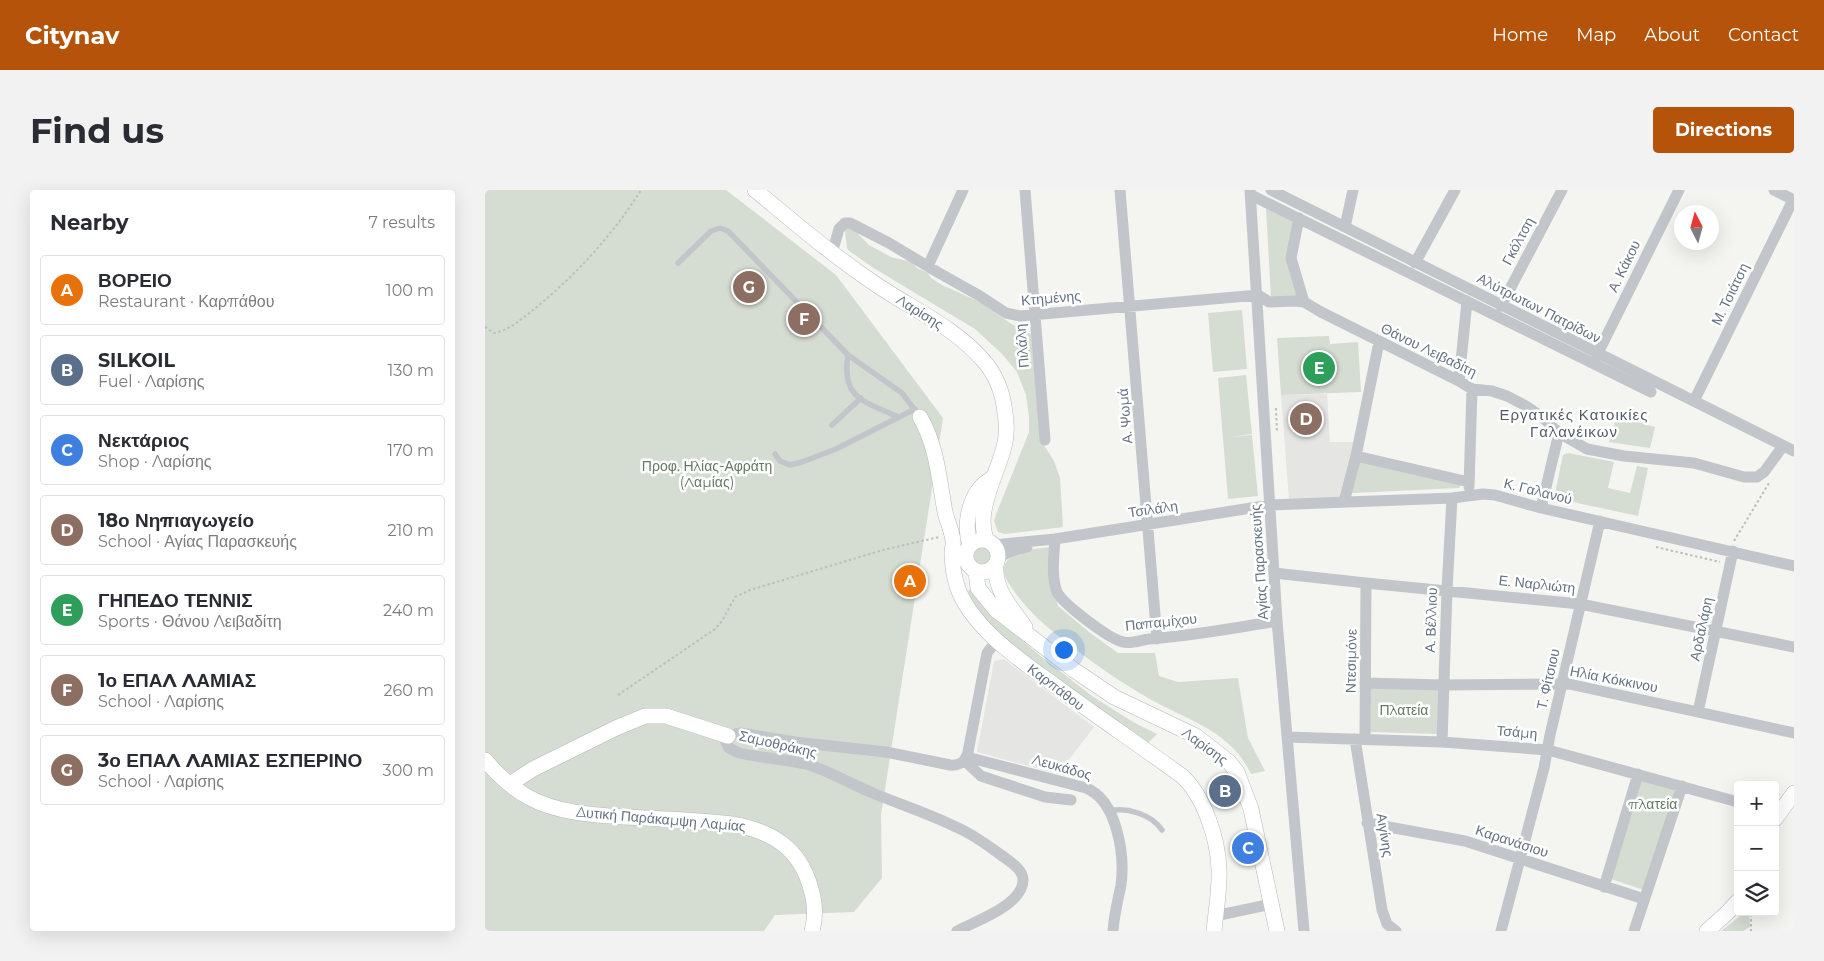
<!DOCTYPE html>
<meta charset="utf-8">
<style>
:root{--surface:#fff;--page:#f2f2f3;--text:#2b2b33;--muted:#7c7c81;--line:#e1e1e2;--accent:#b45309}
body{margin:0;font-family:Montserrat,sans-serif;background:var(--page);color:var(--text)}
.controls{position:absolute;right:15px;bottom:15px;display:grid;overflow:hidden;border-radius:5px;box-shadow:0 5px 20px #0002}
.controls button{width:45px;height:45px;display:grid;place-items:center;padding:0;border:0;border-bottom:1px solid var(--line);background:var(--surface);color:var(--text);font:25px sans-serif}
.compass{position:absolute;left:1189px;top:15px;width:45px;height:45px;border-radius:50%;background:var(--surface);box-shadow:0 5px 20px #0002;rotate:354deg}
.you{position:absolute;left:578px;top:459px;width:18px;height:18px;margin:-12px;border:4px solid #fff;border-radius:50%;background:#1a73e8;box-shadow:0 0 0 8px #1a73e833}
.badge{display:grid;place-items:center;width:32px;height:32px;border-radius:50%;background:var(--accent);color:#fff;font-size:16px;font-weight:700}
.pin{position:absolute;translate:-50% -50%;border:2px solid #fff;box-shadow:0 1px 5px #0006}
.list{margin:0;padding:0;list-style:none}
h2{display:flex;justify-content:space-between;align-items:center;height:65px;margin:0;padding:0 20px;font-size:21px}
h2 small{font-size:16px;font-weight:400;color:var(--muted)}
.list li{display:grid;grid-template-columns:32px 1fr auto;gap:15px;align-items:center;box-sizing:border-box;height:70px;margin:0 10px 10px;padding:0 10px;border:1px solid var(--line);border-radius:5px}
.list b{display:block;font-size:19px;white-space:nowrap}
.list p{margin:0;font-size:16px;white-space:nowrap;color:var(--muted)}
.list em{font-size:16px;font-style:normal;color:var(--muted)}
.icon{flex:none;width:28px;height:28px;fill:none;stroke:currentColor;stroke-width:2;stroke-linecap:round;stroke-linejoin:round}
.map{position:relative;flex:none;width:1309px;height:741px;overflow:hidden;border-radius:5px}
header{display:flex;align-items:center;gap:30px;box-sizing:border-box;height:70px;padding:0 25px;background:var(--accent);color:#fff}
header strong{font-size:24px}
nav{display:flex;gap:28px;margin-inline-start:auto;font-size:18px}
.intro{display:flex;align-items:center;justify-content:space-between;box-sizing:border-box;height:120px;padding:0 30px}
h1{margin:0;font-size:35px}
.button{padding:12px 22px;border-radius:5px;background:var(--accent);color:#fff;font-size:18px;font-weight:700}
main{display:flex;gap:30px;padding:0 30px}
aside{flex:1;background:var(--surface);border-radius:5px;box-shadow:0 5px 20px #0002}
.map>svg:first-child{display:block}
.built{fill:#e5e6e4}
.green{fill:#d5dcd2}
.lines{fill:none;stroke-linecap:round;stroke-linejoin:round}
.secondary-casing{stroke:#b4b9be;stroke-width:16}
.path{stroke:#bcbec0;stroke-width:2;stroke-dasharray:2.5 2.5;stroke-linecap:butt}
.lane{stroke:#c2c5c9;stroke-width:5.5}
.street{stroke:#c2c5c9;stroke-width:11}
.secondary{stroke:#fff;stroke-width:15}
.labels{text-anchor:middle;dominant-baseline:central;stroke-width:5;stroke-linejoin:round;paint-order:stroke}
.street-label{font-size:14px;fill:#647282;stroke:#fff}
.park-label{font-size:14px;fill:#657963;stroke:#fff}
.neighbourhood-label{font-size:15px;letter-spacing:1px;fill:#525c67;stroke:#fff}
</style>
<header>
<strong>Citynav</strong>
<nav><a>Home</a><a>Map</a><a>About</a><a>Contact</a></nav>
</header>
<div class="intro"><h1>Find us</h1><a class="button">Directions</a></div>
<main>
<aside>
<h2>Nearby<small>7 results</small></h2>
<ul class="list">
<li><span class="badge" style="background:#e8710a">A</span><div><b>ΒΟΡΕΙΟ</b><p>Restaurant · Καρπάθου</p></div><em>100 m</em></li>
<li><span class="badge" style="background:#5c6f8a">B</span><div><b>SILKOIL</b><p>Fuel · Λαρίσης</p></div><em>130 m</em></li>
<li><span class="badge" style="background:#3f7fe0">C</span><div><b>Νεκτάριος</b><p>Shop · Λαρίσης</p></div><em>170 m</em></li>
<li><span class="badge" style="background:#8d6e63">D</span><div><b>18ο Νηπιαγωγείο</b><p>School · Αγίας Παρασκευής</p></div><em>210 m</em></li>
<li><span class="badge" style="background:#2e9e5b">E</span><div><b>ΓΗΠΕΔΟ ΤΕΝΝΙΣ</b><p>Sports · Θάνου Λειβαδίτη</p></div><em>240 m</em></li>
<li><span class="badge" style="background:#8d6e63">F</span><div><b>1ο ΕΠΑΛ ΛΑΜΙΑΣ</b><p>School · Λαρίσης</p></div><em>260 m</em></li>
<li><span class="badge" style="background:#8d6e63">G</span><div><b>3ο ΕΠΑΛ ΛΑΜΙΑΣ ΕΣΠΕΡΙΝΟ</b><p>School · Λαρίσης</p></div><em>300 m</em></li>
</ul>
</aside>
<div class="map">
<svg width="1309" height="741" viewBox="0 0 1309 741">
<rect width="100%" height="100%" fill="#f4f5f1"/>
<path class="built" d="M842 204 845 252H872L860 311 804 310 796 205Z
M519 469 609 537 573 584 492 562 509 471Z"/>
<path class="green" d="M0 0H241L351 85 458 228 396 625 397 688 369 722 290 725 279 741H0Z
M781 18 810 31 812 107 786 108Z
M362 37 370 38 374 45 384 55 406 67 427 72 432 78 443 83 446 88 457 95 497 113 525 133 546 144 555 249 569 271 575 288 578 337 520 344 513 342 509 331 512 322 544 242V227L541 205 532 182 518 165 490 139 387 77 363 60 362 58 360 41Z
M757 120 762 179 728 182 723 123Z
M844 146 845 154 873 152 876 202 796 205 792 148Z
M761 185 767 244 744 247 767 245 773 306 743 309 733 188Z
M1132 226 1170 237 1165 258 1124 252Z
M1083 263 1129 272 1123 298 1145 303 1152 276 1163 278 1153 326 1069 308 1078 265Z
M878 271 976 293 974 298 868 303 865 301 871 275Z
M484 366a12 12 0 1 1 24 0a12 12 0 1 1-24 0Z
M565 357V388L573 416 604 442 633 463H670L674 486 693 492 753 488 763 548 780 581 766 584C758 567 747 555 731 544 715 533 696 525 678 516 645 499 615 478 586 456 564 439 544 423 529 401 521 390 513 378 525 368 535 359 553 359 565 357Z
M486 398 513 430 553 464 607 506 648 532 672 544 662 554C638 536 613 518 588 499 559 478 492 436 483 401Z
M885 495 955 497 953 544 883 542Z
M1156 590 1191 600 1159 700 1126 689Z
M1260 722H1264L1265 737 1258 741H1236Z"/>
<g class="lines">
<defs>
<path id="secondary" d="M270 0C309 32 347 65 389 93 425 118 468 136 497 169 511 184 518 203 520 223 522 235 522 246 519 257 512 285 489 323 502 351
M435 227C452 256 454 289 460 322 462 331 467 341 468 351 469 355 467 359 467 362 467 373 469 386 472 396 486 439 541 474 576 500 616 529 657 557 697 586 719 606 733 649 734 679 735 699 731 720 729 741
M481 366a16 16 0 1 1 32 0a16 16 0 1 1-32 0Z
M485 355C479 337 483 313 495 298 498 294 503 291 507 288
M511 375C509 400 526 417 540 437
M491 381 493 398 511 420 589 480 629 507 711 546 744 572 752 582 766 619 792 741
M0 570C12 584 27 598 43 607 72 623 108 625 140 627 176 629 212 630 247 634 287 641 315 658 326 699 330 713 331 727 327 741
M25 594 48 579 131 538 160 526H181L243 546
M1290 629 1309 603
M1222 741 1241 724 1253 711"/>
</defs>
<use href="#secondary" class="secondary-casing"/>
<path class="path" d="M0 137 9 143C25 140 35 130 48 120 89 87 128 45 156 0
M791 218 792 242
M1249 351 1284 293
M1171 357 1235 372
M133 505 230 439 237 431 250 407 265 400 398 360 454 347
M1266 724V741"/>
<path class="lane" d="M193 73 226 41 235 38 243 41 363 165 417 203 435 227
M363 165C356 209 379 211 413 227
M347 235 376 208
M290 264 295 271 305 275 317 272 351 259 430 219
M624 621C642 617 666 624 677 640"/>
<path class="street" d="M540 0 560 250
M635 0 672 449
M765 0 792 431 819 741
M786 0 1309 261
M1289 0 1309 10
M766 5 1166 202
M814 28 806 68 819 112
M860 37 868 0
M347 63 354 39 360 33H365L404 53 454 83 495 106 521 123 535 126 773 105 784 112 810 111 819 112 836 122 974 191 987 199 1007 201 1022 206 1041 216 1057 227 1074 243 1102 259 1139 266 1209 273 1259 287H1272L1279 282 1298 256
M930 73 970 0
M443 76 478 0
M1016 116 1077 0
M894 152 871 266 984 292
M1112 165 1194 0
M974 191 982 111
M1209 211 1308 10
M984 297 987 199
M859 312 871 266
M1056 318 1074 243
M570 349C569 366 566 386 572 402 578 414 624 449 638 452 646 454 656 450 664 449 707 446 750 438 792 431
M509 355 570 349 785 315 967 308 998 304 1010 305 1056 318 1309 376
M512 370C522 361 530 360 542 357
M789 383 881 393 1095 414 1309 457
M880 493 959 495 1084 494 1309 543
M1213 522 1248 361
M802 547 957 552 1063 560 1253 612
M880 548 881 393
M870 549 897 720 902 734 911 741
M957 552 962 400 967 308
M482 567 601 598C632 610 640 665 636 695 633 710 629 725 628 741
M480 571 496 586 560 607 586 610
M882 633 980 651 1159 709
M1119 697 1153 584
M730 726 787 714
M472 741C491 731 538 715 538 690 538 679 524 671 516 665 502 655 488 644 471 637 445 624 417 615 390 604 367 595 345 581 321 574 299 569 276 568 254 563L244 558 241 552 243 546 255 543 310 552 401 562 465 575C475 576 480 572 483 562L502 463 512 450
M1016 741 1059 578 1065 545 1115 331
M1149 741 1197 596"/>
<use href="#secondary" class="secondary"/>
</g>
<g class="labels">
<g class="street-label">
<text transform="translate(1033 51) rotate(-62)">Γκόλτση</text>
<text transform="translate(1139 76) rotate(-64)">Α. Κάκου</text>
<text transform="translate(1245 104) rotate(-64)">Μ. Τσιάτση</text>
<text transform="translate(566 108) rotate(-5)">Κτημένης</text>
<text transform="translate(1054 118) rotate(27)">Αλύτρωτων Πατρίδων</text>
<text transform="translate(435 122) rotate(32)">Λαρίσης</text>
<text transform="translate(537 156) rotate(-95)">Πιλάλη</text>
<text transform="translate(944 160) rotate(26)">Θάνου Λειβαδίτη</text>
<text transform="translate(640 226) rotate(-95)">Α. Ψωμά</text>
<text transform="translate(1053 301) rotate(14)">Κ. Γαλανού</text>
<text transform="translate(668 319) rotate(-8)">Τσιλάλη</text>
<text transform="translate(774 372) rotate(-94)">Αγίας Παρασκευής</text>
<text transform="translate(1052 394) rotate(6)">Ε. Ναρλιώτη</text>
<text transform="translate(946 430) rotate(-88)">Α. Βέλλιου</text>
<text transform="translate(676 432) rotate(-6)">Παπαμίχου</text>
<text transform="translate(1216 439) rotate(-78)">Αρδαλάρη</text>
<text transform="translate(866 471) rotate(-89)">Ντεσιμόνε</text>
<text transform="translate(1063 489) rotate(-77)">Τ. Φίτσιου</text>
<text transform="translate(1129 489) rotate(11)">Ηλία Κόκκινου</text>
<text transform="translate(571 497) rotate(37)">Καρπάθου</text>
<text transform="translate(1032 542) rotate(5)">Τσάμη</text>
<text transform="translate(293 554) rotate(13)">Σαμοθράκης</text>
<text transform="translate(720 556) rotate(36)">Λαρίσης</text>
<text transform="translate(577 577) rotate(16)">Λευκάδος</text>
<text transform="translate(176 629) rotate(5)">Δυτική Παράκαμψη Λαμίας</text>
<text transform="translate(900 645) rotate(81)">Αιγίνης</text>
<text transform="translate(1027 651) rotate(18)">Καρανάσιου</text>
</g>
<g class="park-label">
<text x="222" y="276">Προφ. Ηλίας-Αφράτη<tspan x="222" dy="16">(Λαμίας)</tspan></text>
<text x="919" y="520">Πλατεία</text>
<text x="1168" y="614">πλατεία</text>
</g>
<g class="neighbourhood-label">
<text x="1089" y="224">Εργατικές Κατοικίες<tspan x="1089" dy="17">Γαλανέικων</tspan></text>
</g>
</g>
</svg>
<div class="controls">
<button>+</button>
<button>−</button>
<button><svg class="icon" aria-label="layers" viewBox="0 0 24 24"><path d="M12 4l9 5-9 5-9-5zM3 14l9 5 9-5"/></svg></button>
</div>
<svg class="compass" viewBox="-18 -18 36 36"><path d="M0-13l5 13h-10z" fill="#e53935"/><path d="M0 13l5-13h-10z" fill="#7c7c81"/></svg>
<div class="you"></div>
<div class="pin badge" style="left:425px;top:391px;background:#e8710a">A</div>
<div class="pin badge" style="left:740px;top:601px;background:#5c6f8a">B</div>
<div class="pin badge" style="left:763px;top:658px;background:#3f7fe0">C</div>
<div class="pin badge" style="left:821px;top:229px;background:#8d6e63">D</div>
<div class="pin badge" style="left:834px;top:178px;background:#2e9e5b">E</div>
<div class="pin badge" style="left:319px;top:129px;background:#8d6e63">F</div>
<div class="pin badge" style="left:264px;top:97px;background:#8d6e63">G</div>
</div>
</main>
